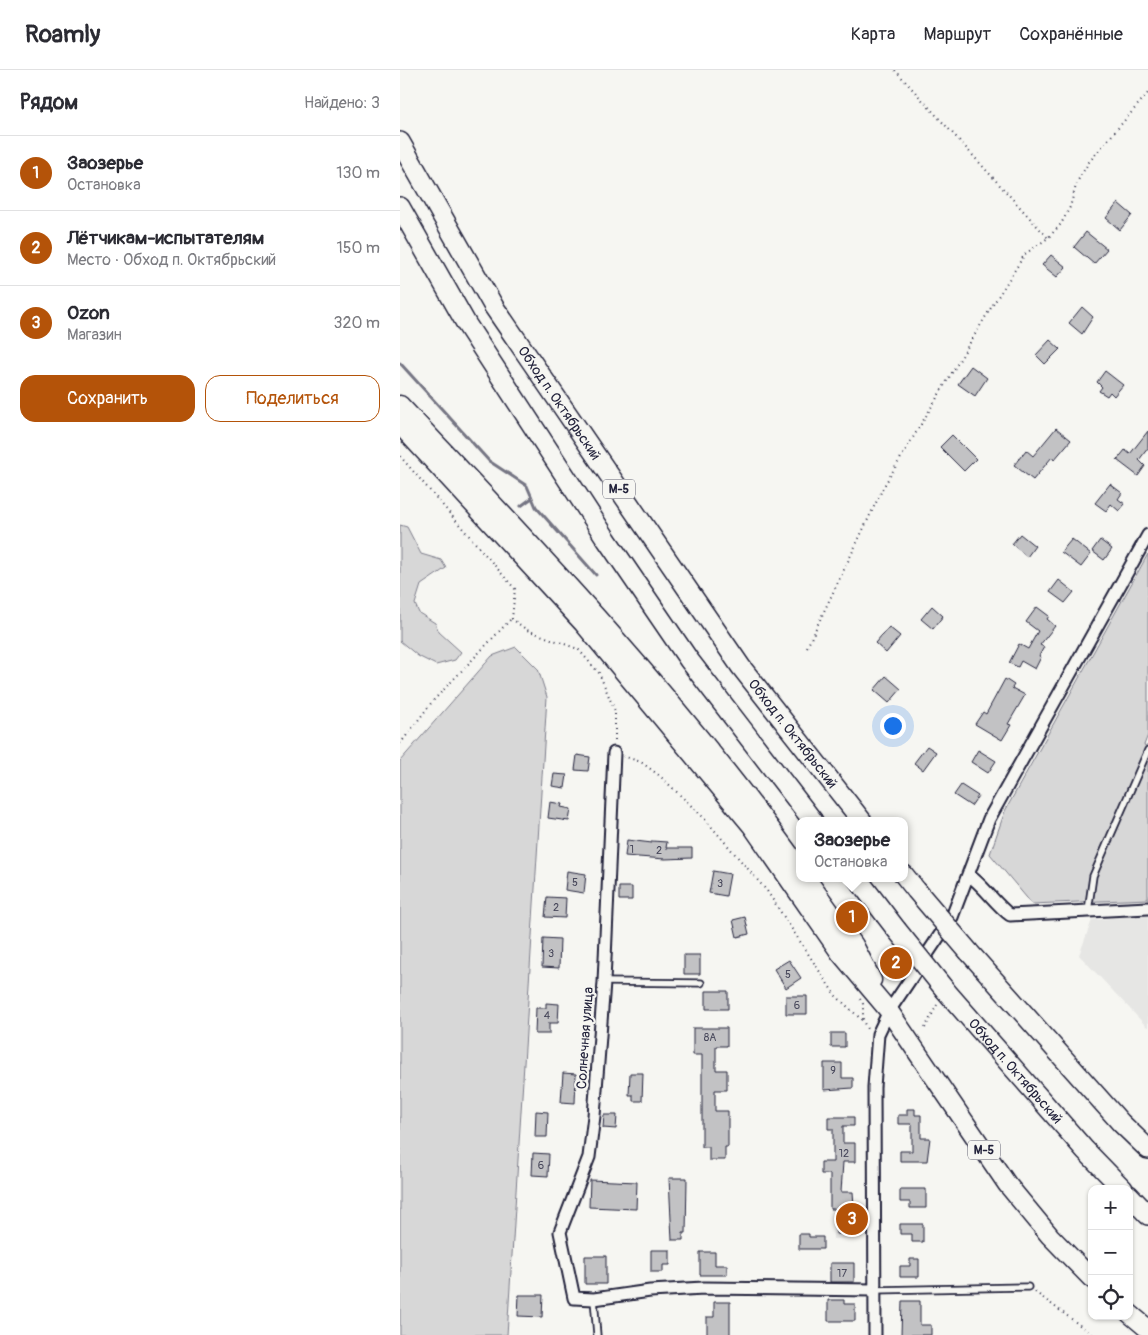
<!DOCTYPE html>
<html lang="ru">
<meta charset="utf-8">
<style>
:root{--surface:#fff;--page:#f2f2f3;--text:#2b2b33;--muted:#7c7c81;--line:#e1e1e2;--accent:#b45309}
body{margin:0;font-family:Pangolin,sans-serif;background:var(--page);color:var(--text)}
.controls{position:absolute;right:15px;bottom:15px;display:grid;overflow:hidden;border-radius:10px;box-shadow:0 1px 4px #0004}
.controls button{width:45px;height:45px;display:grid;place-items:center;padding:0;border:0;border-bottom:1px solid var(--line);background:var(--surface);color:var(--text);font:25px sans-serif}
.you{position:absolute;left:492px;top:655px;width:18px;height:18px;margin:-12px;border:4px solid #fff;border-radius:50%;background:#1a73e8;box-shadow:0 0 0 8px #1a73e833}
.badge{display:grid;place-items:center;width:32px;height:32px;border-radius:50%;background:var(--accent);color:#fff;font-size:16px;font-weight:700}
.pin{position:absolute;translate:-50% -50%;border:2px solid #fff;box-shadow:0 1px 5px #0006}
.popup{position:absolute;left:396px;top:747px;width:112px;height:65px;box-sizing:border-box;display:grid;place-content:center;border-radius:10px;background:var(--surface);filter:drop-shadow(0 1px 4px #0005);font-size:16px;white-space:nowrap;color:var(--muted)}
.popup b{font-size:19px;color:var(--text)}
.popup::after{content:'';position:absolute;left:50%;top:100%;margin-left:-10px;border:10px solid transparent;border-top-color:var(--surface)}
.list{margin:0;padding:0;list-style:none}
h2{display:flex;justify-content:space-between;align-items:center;height:65px;margin:0;padding:0 20px;font-size:21px}
h2 small{font-size:16px;font-weight:400;color:var(--muted)}
.list li{display:grid;grid-template-columns:32px 1fr auto;gap:15px;align-items:center;box-sizing:border-box;height:75px;padding:0 20px;border-top:1px solid var(--line)}
.list b{display:block;font-size:19px;white-space:nowrap}
.list p{margin:0;font-size:16px;white-space:nowrap;color:var(--muted)}
.list em{font-size:16px;font-style:normal;color:var(--muted)}
.actions{display:flex;gap:10px;padding:15px 20px}
.actions a{flex:1;padding:11px 0;border:1px solid var(--accent);border-radius:15px;text-align:center;font-size:18px;color:var(--accent)}
.actions .main{background:var(--accent);color:#fff}
.icon{flex:none;width:28px;height:28px;fill:none;stroke:currentColor;stroke-width:2;stroke-linecap:round;stroke-linejoin:round}
.map{position:relative;flex:none;width:748px;height:1265px;overflow:hidden}
header{display:flex;align-items:center;gap:30px;box-sizing:border-box;height:70px;padding:0 25px;background:var(--surface);border-bottom:1px solid var(--line)}
header strong{font-size:24px}
nav{display:flex;gap:28px;margin-inline-start:auto;font-size:18px}
main{display:flex}
aside{flex:1;background:var(--surface)}
.map>svg:first-child{display:block}
.built{fill:#e6e6e4}
.green{fill:#d7d7d7;stroke:#7c7c89}
.lines{fill:none;stroke-linecap:round;stroke-linejoin:round}
.stream{stroke:#757583;stroke-width:3}
.building{fill:#c2c2c4;stroke:#22223b}
.service-casing{stroke:#22223b;stroke-width:9}
.minor-casing{stroke:#22223b;stroke-width:15}
.primary-casing{stroke:#22223b;stroke-width:21}
.trunk-casing{stroke:#22223b;stroke-width:22}
.path{stroke:#22223b;stroke-width:2;stroke-dasharray:1 4;stroke-linecap:butt}
.service{stroke:#f6f6f2;stroke-width:5.5}
.minor{stroke:#f6f6f2;stroke-width:11}
.primary{stroke:#f6f6f2;stroke-width:18}
.trunk{stroke:#f6f6f2;stroke-width:19}
.trunk-bridge-casing{stroke:#22223b;stroke-width:22;stroke-linecap:butt}
.trunk-bridge{stroke:#f6f6f2;stroke-width:19}
.labels{text-anchor:middle;dominant-baseline:central;stroke-width:4.5;stroke-linejoin:round;paint-order:stroke}
.number-label{font-size:11px;fill:#4a4a5d}
.shield{fill:#f6f6f2;stroke:#626272;stroke-width:1}
.shield-label{font-size:12px;font-weight:bold;fill:#22223b}
.street-label{font-size:14px;fill:#22223b;stroke:#f6f6f2}
</style>
<header>
<strong>Roamly</strong>
<nav><a>Карта</a><a>Маршрут</a><a>Сохранённые</a></nav>
</header>
<main>
<aside>
<h2>Рядом<small>Найдено: 3</small></h2>
<ul class="list">
<li><span class="badge">1</span><div><b>Заозерье</b><p>Остановка</p></div><em>130 m</em></li>
<li><span class="badge">2</span><div><b>Лётчикам-испытателям</b><p>Место · Обход п. Октябрьский</p></div><em>150 m</em></li>
<li><span class="badge">3</span><div><b>Ozon</b><p>Магазин</p></div><em>320 m</em></li>
</ul>
<div class="actions"><a class="main">Сохранить</a><a>Поделиться</a></div>
</aside>
<div class="map">
<svg width="748" height="1265" viewBox="0 0 748 1265">
<rect width="100%" height="100%" fill="#f6f6f2"/>
<filter id="ink" filterUnits="userSpaceOnUse"><feTurbulence type="fractalNoise" baseFrequency=".02" numOctaves="2"/><feDisplacementMap in="SourceGraphic" scale="10" xChannelSelector="R" yChannelSelector="G"/><feConvolveMatrix kernelMatrix="1 2 1 2 8 2 1 2 1" color-interpolation-filters="sRGB"/></filter>
<g filter="url(#ink)">
<path class="built" d="M748 844V958L679 885 692 850Z
M433 1142H462V1168L433 1169Z"/>
<path class="green" d="M0 455 7 457 21 484 41 490 46 498 21 515 15 534 19 543 35 553 39 562 61 582 55 590 36 595 18 586 0 571Z
M748 484V665L744 675 748 677V829L632 834 590 784 605 741Z
M116 577 138 599 147 627 107 1265H0V691L92 586Z"/>
<g class="lines">
<path class="stream" d="M0 293 89 391 127 416 136 437 196 505
M121 436 132 428"/>
</g>
<path class="building" d="M718 133 732 145 720 160 706 148Z
M686 162 707 179 694 194 674 177Z
M651 185 666 197 657 207 642 195Z
M682 237 693 247 682 264 669 253Z
M650 270 660 279 645 294 636 285Z
M571 296 587 308 575 326 558 314Z
M705 301 723 315 714 326 710 322 707 326 699 321 702 317 697 312Z
M656 358 671 370 654 390 652 387 633 410 614 395 626 380 633 386Z
M748 361V378L739 390 745 396 738 406 717 390 725 380 730 384Z
M552 365 576 389 564 401 540 377Z
M710 414 722 423 718 429 725 434 719 441 711 434 706 441 695 433Z
M620 464 635 476 627 487 612 474Z
M672 469 691 484 681 497 661 482Z
M700 470 712 479 704 490 692 481Z
M659 510 674 522 665 533 650 522Z
M532 536 543 546 533 559 521 549Z
M637 537 649 546 647 549 655 556 640 575 644 577 639 586 641 587 635 599 621 591 618 597 609 593 619 574 628 579 638 561 626 552Z
M489 557 500 566 486 583 475 573Z
M486 606 501 619 489 633 474 620Z
M605 609 614 615 612 618 625 625 608 654 611 655 602 670 575 654 583 642 586 644Z
M527 676 536 682 523 700 514 693Z
M578 680 596 691 588 703 571 692Z
M177 685 190 687 188 701 175 700Z
M154 704 167 705 165 718 152 716Z
M561 715 578 726 571 736 554 725Z
M150 732 162 734 161 737 171 739 169 751 148 748Z
M227 770 252 773V771L267 772 266 778H292V788L265 789 225 786Z
M167 801 186 804 184 823 165 820Z
M313 801 330 804 326 826 309 823Z
M219 817H232V830H219Z
M147 827 166 828 165 848 145 847Z
M345 847 349 864 337 867 333 850Z
M143 868 160 869 159 898 142 897Z
M284 885H300V904H284Z
M389 890 401 908 386 918 374 899Z
M306 921H328V939H306Z
M386 926H407V944H386Z
M146 933 159 934 158 953H149V964H135L136 938H146Z
M293 958H327V976H316V1000H327V1020H315V1041H328V1077H325V1090H309V1077H302V985H293Z
M431 963H445V977H431Z
M424 993H442V1008H453V1018L424 1020Z
M163 1003 176 1004 175 1033 161 1032Z
M230 1003H243L242 1031H233V1025H229Z
M507 1039H515V1045H521V1068H530L527 1091H500V1081H512V1054H498V1045H507Z
M136 1041 148 1042 147 1067H135Z
M204 1045H217L216 1059 203 1058Z
M428 1047H454V1056H443V1073H455V1092H443L441 1122H453L456 1164H436V1139H430V1104H421V1092H433V1059H428Z
M133 1083 149 1084 148 1106 132 1105Z
M269 1108H287L286 1163H283V1170H272Z
M190 1110 237 1112 236 1139 189 1137Z
M500 1119H526V1138H510V1132H500Z
M500 1154H523V1172H512V1164H500Z
M399 1164H409V1167H423V1179H399Z
M251 1180H270V1195H263V1202H251Z
M300 1182H315V1195H327V1205H300Z
M185 1186H206V1214H185Z
M510 1189H519V1207H500V1196H510Z
M430 1193H454V1212H430Z
M119 1225H143L142 1247 118 1246Z
M428 1230H444V1234H455V1251H428Z
M502 1231H520V1255H531V1265H501Z
M314 1232H330V1265H307V1247H314Z"/>
<g class="lines">
<defs>
<path id="service" d="M688 841 693 806 748 680
M204 912 301 913
M474 1220 628 1217
M194 1229 197 1265"/>
<path id="minor" d="M214 683 204 912 194 1046 189 1087 160 1162 174 1228 194 1229 250 1221 304 1218 474 1220
M568 805C580 811 596 835 610 845L748 838
M475 1265 474 1017 478 964 489 941 552 847 589 749 748 465"/>
<path id="primary" d="M0 335C140 483 281 632 400 799
M0 355 183 553 352 756 441 884 489 941 607 1114 650 1166 692 1209
M406 808 454 875 472 910
M729 1243 748 1259"/>
<g id="trunk">
<path id="s1" d="M0 72 94 237 341 597 462 751"/>
<path d="M0 137 67 255 207 470 289 590 413 751"/>
<path d="M504 805 516 820"/>
<path d="M457 808 496 859"/>
<path d="M569 882 721 1053 748 1079"/>
<path id="s2" d="M546 921 685 1080 723 1119"/>
<path d="M729 1125 748 1145"/>
</g>
</defs>
<use href="#service" class="service-casing"/>
<use href="#minor" class="minor-casing"/>
<use href="#primary" class="primary-casing"/>
<use href="#trunk" class="trunk-casing"/>
<path class="path" d="M495 0 648 168
M0 386 115 519 112 549 127 560 178 579 199 603 215 641V673
M407 577 484 416 589 241 625 184 648 168 661 154 670 137 677 112 689 92 748 23
M0 674 32 632 111 549
M223 686 241 692 260 706 303 747 367 821 435 925 463 951 468 961
M481 895 488 897 505 898
M460 929 463 934V951
M525 958 538 933
M635 1222 693 1265"/>
<use href="#service" class="service"/>
<use href="#minor" class="minor"/>
<use href="#primary" class="primary"/>
<use href="#trunk" class="trunk"/>
<defs>
<path id="trunk-bridge" d="M516 820 569 882
M496 859 546 921"/>
</defs>
<use href="#trunk-bridge" class="trunk-bridge-casing"/>
<use href="#trunk-bridge" class="trunk-bridge"/>
</g>
</g>
<g class="labels">
<g class="number-label">
<text x="232" y="779">1</text>
<text x="259" y="780">2</text>
<text x="175" y="812">5</text>
<text x="320" y="813">3</text>
<text x="156" y="837">2</text>
<text x="151" y="883">3</text>
<text x="388" y="904">5</text>
<text x="397" y="935">6</text>
<text x="147" y="945">4</text>
<text x="310" y="967">8А</text>
<text x="433" y="1000">9</text>
<text x="444" y="1083">12</text>
<text x="141" y="1095">6</text>
<text x="442" y="1203">17</text>
</g>
<g class="shield">
<rect x="203" y="409.5" width="32" height="19" rx="4"/>
<rect x="568" y="1070.5" width="32" height="19" rx="4"/>
</g>
<g class="shield-label">
<text x="219" y="419">М-5</text>
<text x="584" y="1080">М-5</text>
</g>
<g class="street-label">
<text stroke="none"><textPath href="#s1" startOffset="306">Обход п. Октябрьский</textPath></text>
<text stroke="none"><textPath href="#s1" startOffset="711">Обход п. Октябрьский</textPath></text>
<text transform="translate(185 968) rotate(-86)">Солнечная улица</text>
<text stroke="none"><textPath href="#s2" startOffset="106">Обход п. Октябрьский</textPath></text>
</g>
</g>
</svg>
<div class="controls">
<button>+</button>
<button>−</button>
<button><svg class="icon" aria-label="locate" viewBox="0 0 24 24"><circle cx="12" cy="12" r="6"/><path d="M12 2v4M12 18v4M2 12h4M18 12h4"/></svg></button>
</div>
<div class="you"></div>
<div class="pin badge" style="left:452px;top:847px">1</div>
<div class="popup"><b>Заозерье</b>Остановка</div>
<div class="pin badge" style="left:496px;top:893px">2</div>
<div class="pin badge" style="left:452px;top:1149px">3</div>
</div>
</main>
